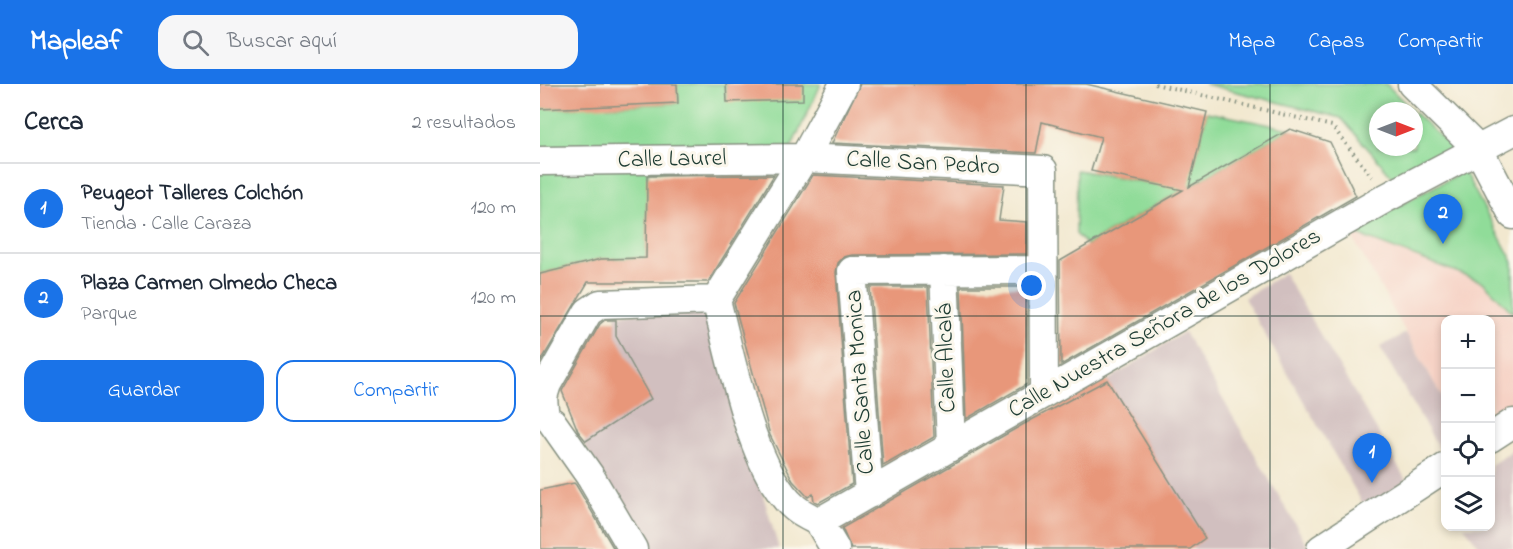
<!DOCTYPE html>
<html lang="es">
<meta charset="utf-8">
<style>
:root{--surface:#fff;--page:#f6f6f7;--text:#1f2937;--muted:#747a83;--line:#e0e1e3;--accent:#1a73e8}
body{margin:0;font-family:"Indie Flower",sans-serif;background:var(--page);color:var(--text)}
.controls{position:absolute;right:18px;bottom:18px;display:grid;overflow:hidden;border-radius:12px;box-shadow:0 3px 9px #0003}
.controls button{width:54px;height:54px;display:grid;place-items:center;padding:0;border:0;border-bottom:2px solid var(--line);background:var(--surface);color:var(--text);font:30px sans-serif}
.compass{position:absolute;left:829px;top:18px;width:54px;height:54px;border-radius:50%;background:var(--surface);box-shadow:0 3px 9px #0003;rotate:90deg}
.you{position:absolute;left:492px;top:202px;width:21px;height:21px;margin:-15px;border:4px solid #fff;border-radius:50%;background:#1a73e8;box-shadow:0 0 0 9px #1a73e833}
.badge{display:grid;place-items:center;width:39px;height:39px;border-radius:50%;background:var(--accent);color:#fff;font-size:20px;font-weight:700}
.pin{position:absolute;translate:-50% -50px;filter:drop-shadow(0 2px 3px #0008)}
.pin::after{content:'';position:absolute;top:32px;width:21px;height:18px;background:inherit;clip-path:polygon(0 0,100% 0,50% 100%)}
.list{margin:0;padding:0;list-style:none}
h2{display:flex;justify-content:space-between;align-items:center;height:78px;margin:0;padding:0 24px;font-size:26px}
h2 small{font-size:20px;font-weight:400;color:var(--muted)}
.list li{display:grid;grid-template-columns:39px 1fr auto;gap:18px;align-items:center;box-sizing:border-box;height:90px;padding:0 24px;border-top:2px solid var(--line)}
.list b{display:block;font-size:22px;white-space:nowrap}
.list p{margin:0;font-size:20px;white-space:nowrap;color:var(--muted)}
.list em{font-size:20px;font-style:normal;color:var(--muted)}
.actions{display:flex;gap:12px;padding:18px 24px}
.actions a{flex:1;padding:14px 0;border:2px solid var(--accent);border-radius:18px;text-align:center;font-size:21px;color:var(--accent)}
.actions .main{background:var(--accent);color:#fff}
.icon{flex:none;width:33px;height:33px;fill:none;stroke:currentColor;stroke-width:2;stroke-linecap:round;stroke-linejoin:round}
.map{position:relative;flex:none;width:973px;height:465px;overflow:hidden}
header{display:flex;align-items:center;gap:36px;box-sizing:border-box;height:84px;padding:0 30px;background:var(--accent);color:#fff}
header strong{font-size:28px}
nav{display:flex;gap:33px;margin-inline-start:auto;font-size:21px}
.search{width:420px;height:54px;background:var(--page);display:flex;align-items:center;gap:15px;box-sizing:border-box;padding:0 21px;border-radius:18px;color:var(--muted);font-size:22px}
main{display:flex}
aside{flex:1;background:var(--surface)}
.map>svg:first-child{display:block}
.built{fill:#f6d2c5}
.industrial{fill:#d1bfbf}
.green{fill:#90dc99;stroke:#588c66;stroke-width:1.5}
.building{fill:#e8977a}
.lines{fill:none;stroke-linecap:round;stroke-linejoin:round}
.minor-casing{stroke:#889282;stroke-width:31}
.path{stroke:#889282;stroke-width:4;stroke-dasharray:1.5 4.5;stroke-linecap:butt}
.minor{stroke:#fff;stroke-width:28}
.grid{fill:none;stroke:#1f3d34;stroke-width:1.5;stroke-opacity:0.55}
.labels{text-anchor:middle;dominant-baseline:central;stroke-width:6;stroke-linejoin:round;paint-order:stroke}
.street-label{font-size:24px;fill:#1f3d34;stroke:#fbf7ec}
</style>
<header>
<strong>Mapleaf</strong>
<div class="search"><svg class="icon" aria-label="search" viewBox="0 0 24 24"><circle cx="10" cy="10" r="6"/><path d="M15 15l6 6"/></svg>Buscar aquí</div>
<nav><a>Mapa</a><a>Capas</a><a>Compartir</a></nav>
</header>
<main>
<aside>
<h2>Cerca<small>2 resultados</small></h2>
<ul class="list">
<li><span class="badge">1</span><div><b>Peugeot Talleres Colchón</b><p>Tienda · Calle Caraza</p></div><em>120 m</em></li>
<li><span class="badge">2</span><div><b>Plaza Carmen Olmedo Checa</b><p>Parque</p></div><em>120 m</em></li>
</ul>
<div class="actions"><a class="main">Guardar</a><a>Compartir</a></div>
</aside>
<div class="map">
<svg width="973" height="465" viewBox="0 0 973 465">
<rect width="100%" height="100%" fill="#fbf7ec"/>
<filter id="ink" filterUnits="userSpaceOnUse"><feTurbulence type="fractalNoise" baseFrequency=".0167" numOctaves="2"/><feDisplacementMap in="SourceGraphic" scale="12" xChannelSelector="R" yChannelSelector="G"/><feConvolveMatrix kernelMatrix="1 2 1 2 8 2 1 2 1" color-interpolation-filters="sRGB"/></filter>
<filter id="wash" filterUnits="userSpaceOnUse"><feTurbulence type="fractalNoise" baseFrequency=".008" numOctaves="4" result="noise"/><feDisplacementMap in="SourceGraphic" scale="24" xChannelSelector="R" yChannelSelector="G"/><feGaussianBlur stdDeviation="1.35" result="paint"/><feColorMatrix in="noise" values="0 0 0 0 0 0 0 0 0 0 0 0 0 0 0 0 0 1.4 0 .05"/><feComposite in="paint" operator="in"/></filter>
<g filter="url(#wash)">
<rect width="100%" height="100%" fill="#f2e8cf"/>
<path class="built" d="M810 149 943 198 973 229V330L951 346 950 236H906L905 318Z"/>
<path class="industrial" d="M744 189 869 401 827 427 704 214Z
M164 225 203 344 239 465H108L43 359 111 315 76 252V231Z
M644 248 769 464 767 465H650L665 454 565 298Z
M866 249 905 318V375L840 263Z
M973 366V465H942L924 443 950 442 951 381Z"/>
<path class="green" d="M38 0 67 22 138 19 137 0H186L187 17 256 0H281L241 85 108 87 106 174 61 175 0 190V24H37Z
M665 0H846L873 27H838V63H874V28L915 67 858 99 801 34Z
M667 28 750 45 547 161 536 150 537 86 614 100 655 77Z
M924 87 973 178V229L943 198 810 148Z"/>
<g id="blocks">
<path class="building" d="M0 0H137L138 19 0 25Z
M186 0H263V16L187 18Z
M320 0H546L667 28 649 103 750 45 790 58 816 112 521 281 520 177 643 106 551 87 561 53 502 38 496 69 292 59Z
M234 91 168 198H48L0 279V190L61 175 106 174 107 92Z
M273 91 464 101 459 136 487 138V170L312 171 304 173 298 179 296 188 312 400 278 419 274 417 273 410 268 413 253 397 230 351 194 219Z
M330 203H388L394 353 343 382Z
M421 203H487V300L426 335Z
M65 236H76V252L111 315 46 357 38 347 22 307 60 240Z
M567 296 665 454 650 465H311L302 444 484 340Z
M34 399 36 401 74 465H1L0 406Z"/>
</g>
</g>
<g filter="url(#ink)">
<use href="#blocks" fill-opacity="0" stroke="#889282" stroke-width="1.5"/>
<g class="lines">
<defs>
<path id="minor" d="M872 0 939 66 973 131
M0 77 264 74 503 86 504 309
M404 186 411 362
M176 216C191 272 211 387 255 424 262 430 271 434 279 438
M176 216 264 74 304 0
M4 325 3 313 7 300 48 228 60 220 176 216
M12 338 50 392 93 465
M950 354 973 339
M329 410 312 187 503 186
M279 438 846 114 973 47
M279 438 295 465
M781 465 906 383"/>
</defs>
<use href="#minor" class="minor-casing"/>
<path class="path" d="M615 0 792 42 832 93"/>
<use href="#minor" class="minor"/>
</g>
</g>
<path class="grid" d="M243 0V465M486 0V465M730 0V465M0 232H973"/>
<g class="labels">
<g class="street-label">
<text transform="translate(132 76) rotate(-1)">Calle Laurel</text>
<text transform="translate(383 80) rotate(3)">Calle San Pedro</text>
<text transform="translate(625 240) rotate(-30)">Calle Nuestra Señora de los Dolores</text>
<text transform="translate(407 274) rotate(-92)">Calle Alcalá</text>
<text transform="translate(321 298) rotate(-94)">Calle Santa Monica</text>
</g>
</g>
</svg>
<div class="controls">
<button>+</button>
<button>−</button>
<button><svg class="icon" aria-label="locate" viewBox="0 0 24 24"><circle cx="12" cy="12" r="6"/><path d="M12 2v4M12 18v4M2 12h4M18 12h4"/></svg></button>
<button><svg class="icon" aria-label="layers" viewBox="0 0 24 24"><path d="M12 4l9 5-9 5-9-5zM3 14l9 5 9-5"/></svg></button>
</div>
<svg class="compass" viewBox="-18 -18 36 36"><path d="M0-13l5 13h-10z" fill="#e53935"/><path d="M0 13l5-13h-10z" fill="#747a83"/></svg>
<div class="you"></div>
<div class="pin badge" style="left:832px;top:399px">1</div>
<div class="pin badge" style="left:903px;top:160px">2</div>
</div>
</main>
